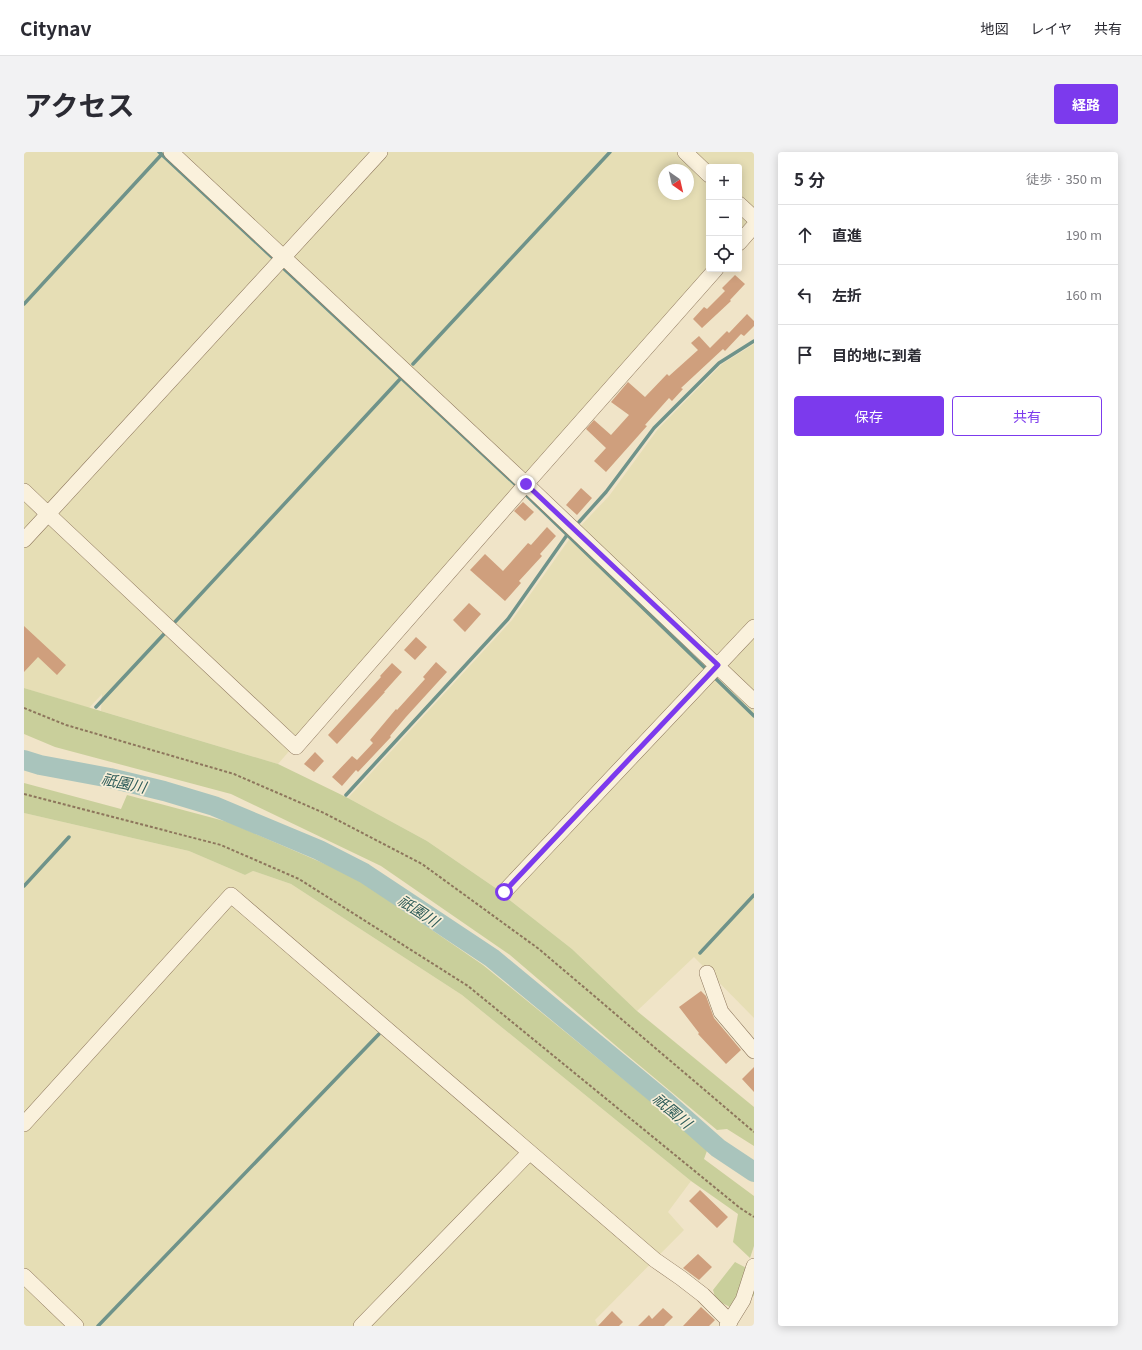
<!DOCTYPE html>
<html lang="ja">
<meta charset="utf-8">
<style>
:root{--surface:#fff;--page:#f2f2f3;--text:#2b2b33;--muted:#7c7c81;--line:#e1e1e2;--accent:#7c3aed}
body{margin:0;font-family:Georgia,"Noto Sans JP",serif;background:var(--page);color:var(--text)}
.controls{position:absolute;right:12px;top:12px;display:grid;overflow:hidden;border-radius:4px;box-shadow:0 2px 10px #0003}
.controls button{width:36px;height:36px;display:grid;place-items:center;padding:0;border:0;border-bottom:1px solid var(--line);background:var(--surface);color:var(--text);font:20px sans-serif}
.compass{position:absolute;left:634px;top:12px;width:36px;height:36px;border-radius:50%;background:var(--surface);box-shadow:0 2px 10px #0003;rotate:146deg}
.stop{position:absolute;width:12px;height:12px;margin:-9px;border:3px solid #7c3aed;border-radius:50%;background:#fff}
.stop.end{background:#7c3aed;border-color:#fff;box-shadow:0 1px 4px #0008}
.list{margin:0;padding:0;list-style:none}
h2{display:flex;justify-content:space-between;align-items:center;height:52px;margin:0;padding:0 16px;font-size:17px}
h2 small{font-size:13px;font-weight:400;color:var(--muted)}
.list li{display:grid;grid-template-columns:26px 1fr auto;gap:12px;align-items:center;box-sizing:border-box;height:60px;padding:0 16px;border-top:1px solid var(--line)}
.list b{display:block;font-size:15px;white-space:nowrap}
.list em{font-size:13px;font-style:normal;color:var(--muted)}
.actions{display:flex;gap:8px;padding:12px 16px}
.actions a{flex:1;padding:9px 0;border:1px solid var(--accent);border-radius:4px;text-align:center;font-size:14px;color:var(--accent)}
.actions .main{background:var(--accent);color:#fff}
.icon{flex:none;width:22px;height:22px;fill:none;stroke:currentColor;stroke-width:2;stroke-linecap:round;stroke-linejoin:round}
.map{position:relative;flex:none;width:730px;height:1174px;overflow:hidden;border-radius:4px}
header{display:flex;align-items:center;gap:24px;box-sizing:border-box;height:56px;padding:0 20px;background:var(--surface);border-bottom:1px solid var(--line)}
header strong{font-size:19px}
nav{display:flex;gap:22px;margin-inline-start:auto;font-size:14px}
.intro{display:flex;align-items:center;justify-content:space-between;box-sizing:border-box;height:96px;padding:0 24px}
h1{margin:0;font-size:28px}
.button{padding:10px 18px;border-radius:4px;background:var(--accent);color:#fff;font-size:14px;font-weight:700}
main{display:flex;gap:24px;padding:0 24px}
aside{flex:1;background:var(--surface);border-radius:4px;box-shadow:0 2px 10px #0003}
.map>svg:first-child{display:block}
.farmland{fill:#e6deb5;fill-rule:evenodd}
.green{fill:#c9cf9b}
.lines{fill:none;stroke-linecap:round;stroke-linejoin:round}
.stream{stroke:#6f938a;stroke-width:3.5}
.river{stroke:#a9c4bc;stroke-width:20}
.building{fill:#cf9f7d}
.minor-casing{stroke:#8d765c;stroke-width:16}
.path{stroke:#8d765c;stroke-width:2;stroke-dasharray:3 2;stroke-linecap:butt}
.minor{stroke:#faf1dc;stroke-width:15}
.route{stroke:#7c3aed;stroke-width:5}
.labels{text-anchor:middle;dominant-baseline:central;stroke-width:3.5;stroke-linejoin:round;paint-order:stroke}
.water-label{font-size:15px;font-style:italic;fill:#2f5d5a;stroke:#f7eed8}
</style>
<header>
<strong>Citynav</strong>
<nav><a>地図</a><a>レイヤ</a><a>共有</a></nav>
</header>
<div class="intro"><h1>アクセス</h1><a class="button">経路</a></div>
<main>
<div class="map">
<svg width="730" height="1174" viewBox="0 0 730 1174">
<rect width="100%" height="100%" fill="#f0e4c8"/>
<path class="farmland" d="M0 0H730V63L715 80V15H685V115L254 612 77 559 78 542 65 556 0 536ZM640 18H664V42H640Z
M730 192V866L670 805 613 859 548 797 483 746 473 737 403 689 324 646 488 468 549 382 585 344 634 277 698 212Z
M0 661 165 699 221 723 229 719 267 732 438 843 667 1029 644 1060 660 1078 571 1168 574 1174H0Z"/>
<path class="green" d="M0 536 254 612 324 646 403 689 473 737 483 746 548 797 613 859 730 955V994L703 977 693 978 597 898 486 803 357 714 207 642 31 595 0 582Z
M0 631 97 657 103 643 204 670 329 724 459 813 684 996 680 1007 730 1044V1094L726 1106 709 1090 714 1062 667 1029 438 843 267 732 229 719 221 723 165 699 0 661Z
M711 1110 730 1120V1144L718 1139 706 1155 692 1148 689 1138Z"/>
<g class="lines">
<path class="stream" d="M135 0 251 108
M257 114 494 335
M0 152 138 2
M389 212 586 0
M499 340 683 518
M555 370 582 340 630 276 695 211 730 189
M150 471 377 226
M689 524 730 564
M72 555 140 482
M322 643 484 467 543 383
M0 734 45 685
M676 801 730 743
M74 1174 355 882"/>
<path class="river" d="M0 608 16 613 86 626 140 639 190 654 295 698 340 721 468 806 641 949 694 996 730 1020"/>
</g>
<path class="building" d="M711 123 721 132 706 148 707 149 678 176 669 167 680 155 683 157 701 139 698 136Z
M723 162 730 169V174L720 184 717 182 701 199 699 197 657 236 659 237 648 249 645 246 621 273 623 274 582 320 570 309 582 296 562 277 570 268 587 283 605 263 587 250 604 230 621 245 643 222 645 224 674 198 667 191 675 184 686 196 703 179 705 181Z
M557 336 568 346 553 363 542 353Z
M499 350 510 360 501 369 490 359Z
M523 375 532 384 516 402 518 404 495 429 497 431 481 449 446 418 461 402 479 419 504 391 507 393Z
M445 451 457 462 441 480 429 468Z
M0 474 42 513 33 523 14 505 0 520Z
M392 485 403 495 391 508 380 498Z
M412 510 423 520 382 565 366 584 367 585 334 620 332 618 318 634 308 625 328 604 333 608 349 591 346 588 372 557 373 558 401 527 399 525Z
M368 511 378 520 360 540H361L313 592 304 583 357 525 356 524Z
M291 600 300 609 290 620 280 612Z
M677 839 682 844 690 866 717 898 702 912 674 882 675 881 655 855Z
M730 915V940L718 927Z
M676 1038 704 1065 693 1076 665 1049Z
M674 1102 688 1115 675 1128 659 1116Z
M677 1155 691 1168 685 1174H659Z
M639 1156 649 1165 640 1174H614L625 1163 628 1167Z
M588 1159 599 1170 595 1174H574Z"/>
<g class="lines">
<defs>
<path id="minor" d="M147 0 502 332 730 549
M661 0 685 23
M715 52 730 66
M715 91 730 74
M0 339 24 362 356 0
M0 388 24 362 272 595 502 332 692 117
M480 740 730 475
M683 821 697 860 730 899
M0 972 207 743 631 1108 657 1126 679 1143 706 1170
M0 1124 52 1174
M337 1174 505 1001
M703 1174 719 1148 730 1114"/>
</defs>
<use href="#minor" class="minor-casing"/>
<path class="path" d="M0 556 42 573 210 622 300 661 398 712 515 797 730 980
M0 642 197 693 275 727 444 834 716 1056 730 1065"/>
<use href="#minor" class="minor"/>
</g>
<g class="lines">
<path class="route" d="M480 740 694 513 502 332"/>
</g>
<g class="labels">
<g class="water-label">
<text transform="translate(100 630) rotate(12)">祇園川</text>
<text transform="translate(395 758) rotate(33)">祇園川</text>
<text transform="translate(649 958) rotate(40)">祇園川</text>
</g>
</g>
</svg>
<div class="controls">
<button>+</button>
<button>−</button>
<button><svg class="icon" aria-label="locate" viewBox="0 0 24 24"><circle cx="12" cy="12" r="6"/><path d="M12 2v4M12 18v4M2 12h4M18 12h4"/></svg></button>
</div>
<svg class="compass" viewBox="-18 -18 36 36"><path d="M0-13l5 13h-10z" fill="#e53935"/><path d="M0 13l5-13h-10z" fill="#7c7c81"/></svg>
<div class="stop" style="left:480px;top:740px"></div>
<div class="stop end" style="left:502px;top:332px"></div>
</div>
<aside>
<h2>5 分<small>徒歩 · 350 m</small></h2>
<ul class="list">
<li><svg class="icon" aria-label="ahead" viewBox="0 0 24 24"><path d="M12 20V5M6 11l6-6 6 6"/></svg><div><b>直進</b></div><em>190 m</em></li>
<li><svg class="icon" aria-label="left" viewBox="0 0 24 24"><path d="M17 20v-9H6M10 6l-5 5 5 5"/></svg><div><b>左折</b></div><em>160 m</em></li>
<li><svg class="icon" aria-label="arrive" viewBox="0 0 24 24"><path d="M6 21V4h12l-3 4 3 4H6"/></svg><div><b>目的地に到着</b></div></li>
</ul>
<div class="actions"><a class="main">保存</a><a>共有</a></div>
</aside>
</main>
